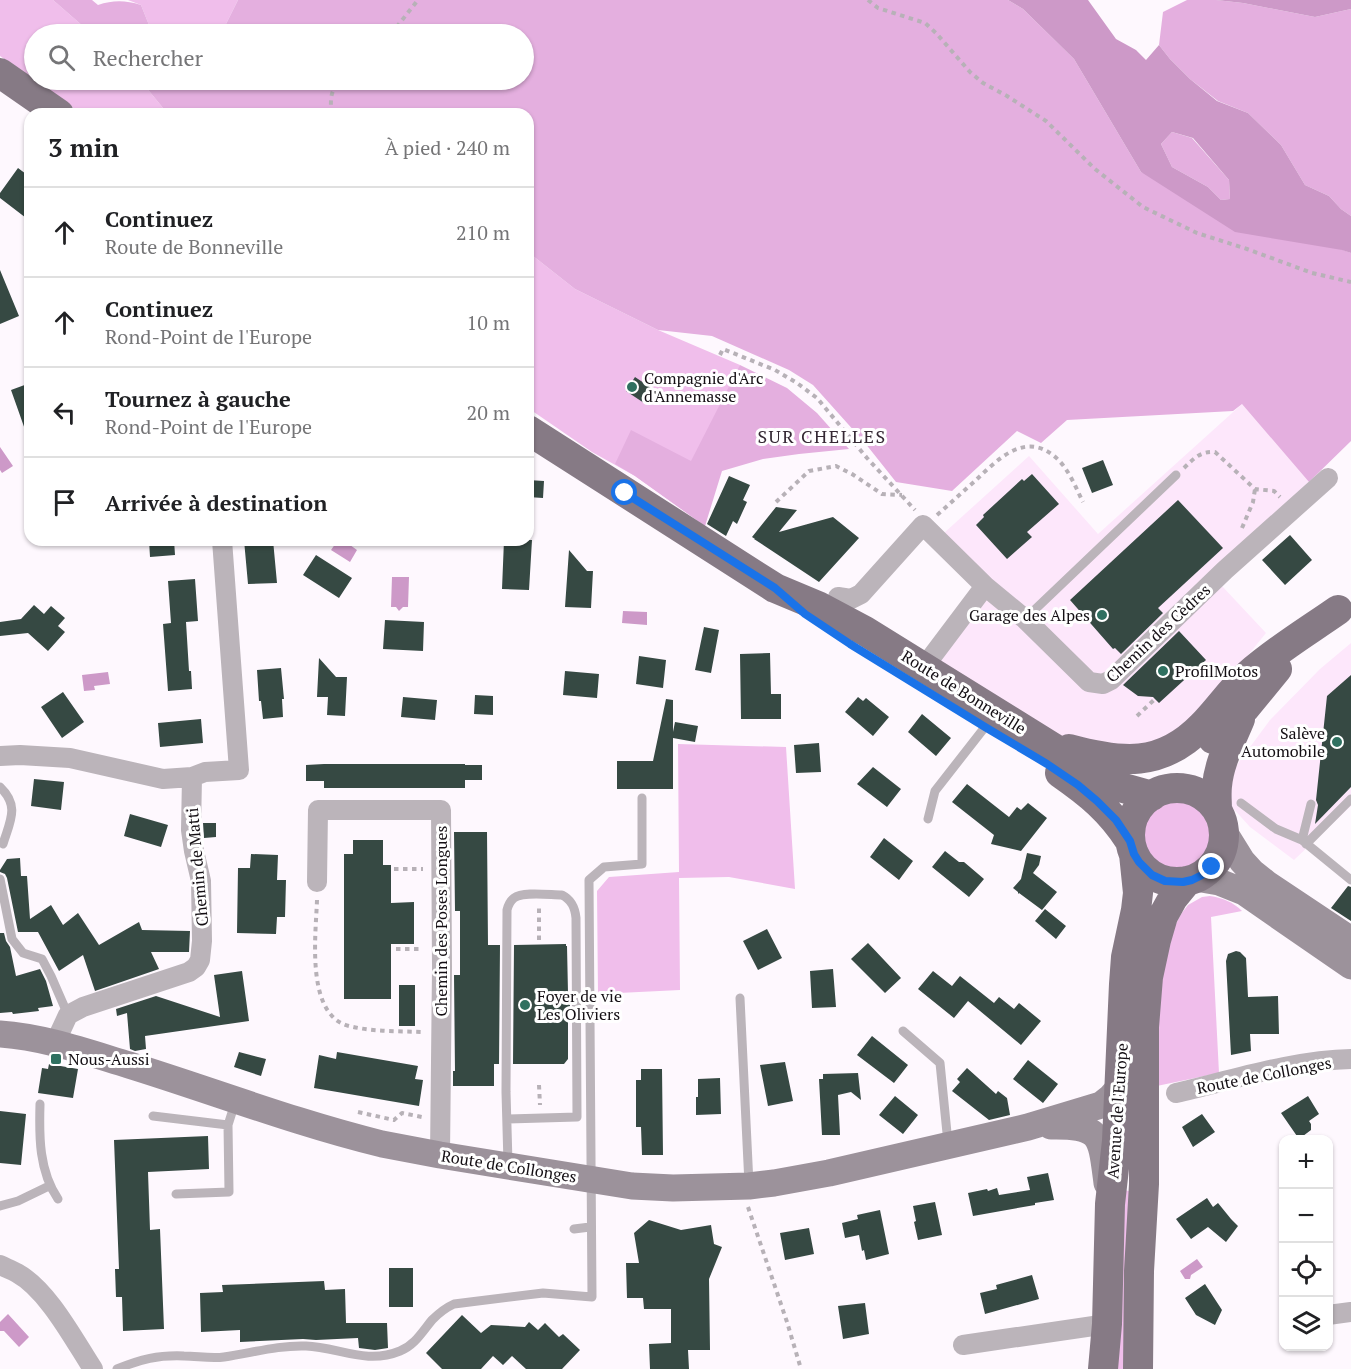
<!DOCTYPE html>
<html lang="fr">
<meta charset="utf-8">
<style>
:root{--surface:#fff;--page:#f2f2f2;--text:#202124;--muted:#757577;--line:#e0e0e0}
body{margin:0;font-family:"PT Serif",serif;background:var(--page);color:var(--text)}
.controls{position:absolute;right:18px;bottom:18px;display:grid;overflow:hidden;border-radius:12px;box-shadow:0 2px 4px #0004}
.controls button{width:54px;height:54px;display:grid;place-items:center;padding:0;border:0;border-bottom:2px solid var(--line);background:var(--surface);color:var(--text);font:30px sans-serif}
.stop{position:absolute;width:18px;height:18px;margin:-14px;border:4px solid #1a73e8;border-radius:50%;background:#fff}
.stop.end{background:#1a73e8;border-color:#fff;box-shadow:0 2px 6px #0008}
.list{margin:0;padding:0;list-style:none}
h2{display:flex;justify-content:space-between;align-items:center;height:78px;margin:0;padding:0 24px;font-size:26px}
h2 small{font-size:20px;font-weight:400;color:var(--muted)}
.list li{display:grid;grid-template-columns:39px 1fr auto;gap:18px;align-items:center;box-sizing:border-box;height:90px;padding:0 24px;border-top:2px solid var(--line)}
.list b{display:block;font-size:22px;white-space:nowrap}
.list p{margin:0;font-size:20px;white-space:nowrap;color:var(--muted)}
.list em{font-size:20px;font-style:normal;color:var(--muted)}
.icon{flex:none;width:33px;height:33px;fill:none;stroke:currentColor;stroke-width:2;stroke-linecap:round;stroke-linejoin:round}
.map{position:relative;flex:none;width:1351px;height:1369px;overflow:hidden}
.search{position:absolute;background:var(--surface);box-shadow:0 2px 4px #0004;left:24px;top:24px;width:510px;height:66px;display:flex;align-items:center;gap:15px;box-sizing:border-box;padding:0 21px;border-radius:33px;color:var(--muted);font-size:22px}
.panel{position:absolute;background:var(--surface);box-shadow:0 2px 4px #0004;left:24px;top:108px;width:510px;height:438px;border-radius:18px}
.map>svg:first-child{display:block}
.built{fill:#fde7fb}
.green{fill:#f0beeb}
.forest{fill:#e4afdf}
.water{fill:#cd99c8;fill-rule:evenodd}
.building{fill:#364943}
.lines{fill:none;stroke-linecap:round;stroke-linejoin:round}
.path{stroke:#b7b1b7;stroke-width:4;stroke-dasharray:4.5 4.5;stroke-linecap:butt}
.lane{stroke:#bbb4ba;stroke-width:9}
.street{stroke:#bbb4ba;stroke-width:20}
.secondary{stroke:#9c929b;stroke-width:27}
.primary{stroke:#867a85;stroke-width:30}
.route{stroke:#1a73e8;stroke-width:8}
.poi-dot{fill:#2f7060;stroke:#fff;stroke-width:2}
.labels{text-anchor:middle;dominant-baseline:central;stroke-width:6;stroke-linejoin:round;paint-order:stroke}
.poi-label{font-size:16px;fill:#140f14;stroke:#fff;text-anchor:start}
.street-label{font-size:16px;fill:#140f14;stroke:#fff}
.neighbourhood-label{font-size:18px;letter-spacing:1.5px;fill:#352934;stroke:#fff}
</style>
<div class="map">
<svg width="1351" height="1369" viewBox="0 0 1351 1369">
<rect width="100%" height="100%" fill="#fef8fe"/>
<path class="built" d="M1242 404 1309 482 1213 572 1222 586 1266 633 1228 680 1201 709 1157 747 1057 740 926 665 985 586 944 533 1029 456 1098 534Z
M1351 643V806L1294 860 1250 827 1231 806 1227 782 1239 762 1270 720 1320 669Z"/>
<path class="green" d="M0 0H53L92 34H34V80H140L168 114H82L0 56Z
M128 0H238L221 34H155L149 25 141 5Z
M528 252 575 289 658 330 740 365 705 526 635 476 592 452 528 408Z
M678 744 786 747 795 889 729 877 679 878 680 990 598 994 597 891 609 877 679 872Z
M1142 836a34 34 0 1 1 68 0a34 34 0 1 1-68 0Z
M1210 896C1223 898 1233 902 1242 911L1211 917 1219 1073 1152 1087 1163 949 1181 914 1188 905 1202 897Z
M1124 1190 1129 1191 1126 1369H1116Z"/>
<path class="forest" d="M53 0H92L98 5C113 0 125 0 141 5L149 25 155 34H92Z
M238 0H1008L1023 9 1074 59 1141 172 1351 253V441L1309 482 1242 404 1233 411 1067 420 1041 443 1017 431 952 491 896 482 865 443 813 385 789 370 712 336 658 330 575 289 528 252V114H168L140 80H524V34H221Z
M1187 0H1216L1243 3 1315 17 1351 9V216L1341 209 1329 196 1305 185 1281 145 1248 113 1218 101 1190 79 1170 59 1159 45 1163 12Z
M1172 132 1192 138 1229 180 1230 199 1221 200 1208 187 1172 167 1161 144Z
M740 365 787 388 817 413 849 449 799 454 763 459 722 471 705 526 635 476 615 464 631 430 691 461Z"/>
<path class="water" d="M1008 0H1088L1116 39 1136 50 1146 60 1159 45 1170 59 1190 79 1217 101 1248 113 1281 145 1305 185 1329 196 1341 209 1351 216V253L1342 250 1235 232 1141 172 1074 59 1023 9ZM1172 132 1193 138 1229 180 1230 199 1221 200 1208 187 1172 167 1161 144Z
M1216 0H1351V9L1315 17 1243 3Z
M0 447 13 466 2 473 0 470Z
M338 540H343L357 550 350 562 331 550Z
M392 577H409L408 607H403L399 611 396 607H391Z
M623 611 647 612V625L622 623Z
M108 672 110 684 94 686 95 690 84 691 82 675Z
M1197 1259 1203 1267 1191 1275 1190 1279H1185L1180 1271Z
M8 1314 29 1337 19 1347 4 1331H0V1322Z"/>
<path class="building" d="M18 168 30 177V221L0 198V193Z
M0 270 19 316 0 324Z
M635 377 653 389 644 403 626 391Z
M30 383V438H28L11 390Z
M1103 460 1113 485 1092 493 1082 468Z
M1032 474 1059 504 1027 532 1032 537 1007 559 976 525 984 517 983 515 1022 479 1024 481Z
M729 476 750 485 743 500 747 502 737 524 733 521 726 536 707 524Z
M528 480 544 481 543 498 528 497Z
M1178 500 1223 548 1158 608 1163 613 1121 654 1115 648 1113 649 1070 600Z
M776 507 797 510 779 532 833 517 859 538 819 582 754 539H755L752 537Z
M1290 535 1312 560 1285 585 1262 560Z
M149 540H174L175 555 150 557Z
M244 540H273L277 583 248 584Z
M504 540H532L529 590 502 589Z
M569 550 587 571H593L591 608 565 607Z
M316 555 352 578 339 598 303 575Z
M195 579 198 621 186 622 189 671H191L192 689 168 691 163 624 171 623 168 581Z
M34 605 44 614 51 606 65 618 58 626 65 632 48 651 28 633 0 636V622L21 619Z
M385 620 424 622 423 651 383 649Z
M704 627 719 630 711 673 695 670Z
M1179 631 1206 660 1159 703 1153 697 1138 696 1123 685Z
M770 653 771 694H781V719H741L740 654Z
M639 656 666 660 663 688 636 684Z
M319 658 336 677H347L345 716 327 715 328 697H317Z
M281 668 284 699H282L283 717 263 719 261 701H259L257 670Z
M565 671 599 674 597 698 563 695Z
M1351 675V787L1315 824 1318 805 1316 800 1327 696Z
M63 692 84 722 62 738 41 707Z
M475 695 493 696V715L474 714Z
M403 697 437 700 435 720 401 717Z
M858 697 863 701 866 698 889 717 873 736 845 712Z
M666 699 673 700V732L675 722 698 726 695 742 673 738V789H617V761H653Z
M922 714 951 738 936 756 908 732Z
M201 719 203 743 160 747 158 723Z
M819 743 821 772 796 773 794 745Z
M324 764H465V765H482V780H465V788H324V781H306V765Z
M873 767 901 789 887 807 857 784Z
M34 779 64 782 61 810 31 806Z
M967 784 1009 817 1017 807 1021 810 1028 803 1047 818 1021 851 991 844 994 835 952 802Z
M130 814 168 825 161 847 124 836Z
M203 823H216V837L204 838Z
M454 832H487L488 945H500L499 1064H494V1086H453V1071H455L454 975H460V911H455Z
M884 838 913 861 899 880 870 857Z
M353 840H383V865H391V903L414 902V944H391V999H344V854H353Z
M945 851 959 862H964L984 879 969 897 932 867Z
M1027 853 1041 856 1039 865 1033 873 1057 892 1042 910 1019 893 1018 894V892L1013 888 1021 879Z
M251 854 278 855 277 880H286L285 917H277L276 934 237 933 238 868H250Z
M20 858 21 876H27L30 919 51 905 63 925 78 913 99 945 139 922 142 930 190 931 189 952H151L159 969 95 991 83 955 59 971 38 932H18L7 878 5 874 0 872V870L7 859Z
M1348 886 1351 887V921L1331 908Z
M1045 909 1066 926 1056 939 1035 921Z
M767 929 782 958 758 970 743 941Z
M0 933H4L6 941 10 947 16 976 40 969 46 981 53 1006 38 1008 39 1011 13 1014 12 1012 0 1013Z
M868 943 901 978 885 993 851 959Z
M566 944V946H567L568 993H570V1016H568V1059L564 1064H513L514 945Z
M1236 951 1240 952 1246 958 1248 997 1278 996 1279 1034H1250L1251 1051 1231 1055 1226 961 1228 954Z
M833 969 836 1007 812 1008 810 971Z
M242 971 249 1021 145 1036 146 1049 135 1051 130 1049 127 1013 117 1016 116 1009 156 996 220 1017 214 975Z
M933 971 952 986 960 976 994 1003 999 997 1014 1009 1019 1003 1041 1021 1021 1045 968 1001 954 1018 918 989Z
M399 985H415V1026H399Z
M872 1036 908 1065 894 1083 857 1055Z
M239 1052 266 1059 261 1076 234 1067Z
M337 1052 418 1066 415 1079 423 1080 419 1106 314 1088 319 1055 336 1059Z
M1028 1060 1058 1084 1043 1103 1013 1079Z
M785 1062 793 1101 768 1106 760 1065Z
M49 1064 78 1069 73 1098 38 1093 42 1068 48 1069Z
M967 1068 996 1094 998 1091 1007 1098 1010 1115 989 1120 952 1091 960 1082 957 1079Z
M641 1069H662L663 1155H642L641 1127H636V1080H641Z
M858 1073 861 1100 851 1092 838 1095 840 1135H822L819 1079H823V1074Z
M720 1078 721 1114 696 1115V1097H698V1079Z
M895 1096 918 1115 903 1134 879 1115Z
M1308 1096 1319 1114 1309 1121 1311 1124V1130L1299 1139 1281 1113Z
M0 1111 26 1114 21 1165 0 1163Z
M1202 1114 1215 1132 1193 1147 1182 1127Z
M208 1136 209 1169 148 1172 150 1230 160 1229 164 1329 123 1331 122 1297H116L115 1269H119L114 1140Z
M1048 1173 1054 1200 1035 1203V1205L973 1216 968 1193 987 1189 988 1191 997 1188 999 1195 1030 1190 1027 1177Z
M1207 1198 1213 1207 1218 1203 1231 1219 1238 1226 1226 1242 1208 1227 1191 1239 1176 1219Z
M935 1202 942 1235 918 1240 914 1222 916 1221 913 1206Z
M880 1210 889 1254 866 1260 864 1250 862 1251 859 1235 845 1238 842 1223 858 1219 857 1215Z
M649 1220 681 1230 711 1225 714 1244 722 1247 709 1279 710 1350H688L689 1369H650L649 1344 671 1343V1309H644L643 1298H627L626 1263H639L634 1233Z
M809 1228 814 1254 785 1260 780 1233Z
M389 1268H413V1307H389Z
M1032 1275 1039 1299 985 1314 980 1293 997 1289 996 1285Z
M324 1281 325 1290 345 1289 346 1323H387L388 1348 375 1350 359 1348 358 1338 316 1340 303 1339 240 1342V1330L201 1332 200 1293 223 1292 222 1285Z
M1205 1284 1222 1310 1215 1325 1196 1315 1185 1298Z
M865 1303 869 1334 843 1339 838 1306Z
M462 1315 481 1333 491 1325 525 1327 529 1322 538 1330 545 1323 559 1337 563 1334 580 1350 562 1369H526L512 1356 503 1365 493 1356 481 1369H442L426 1353Z"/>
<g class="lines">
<path class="path" d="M868 0 878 8 925 23 936 33 970 72 983 83 1007 96 1046 121 1095 169 1143 207 1197 233 1247 249 1312 273 1351 282
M391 34 418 0
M331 114C331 98 329 90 343 80
M720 355 723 349 775 370 797 383 817 398 867 458 915 510
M1184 468C1194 458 1201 451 1215 452L1255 489 1274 491 1280 497
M776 502 809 471 836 466 852 474 882 494 902 495
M937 515C950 504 962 492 975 481 996 461 1024 431 1054 456 1068 467 1075 486 1083 502
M1242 528 1253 502 1255 489
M1137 716 1155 699
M394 869H423
M317 900C316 934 305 1015 349 1026 373 1032 399 1031 423 1032
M539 940V907
M396 949H423
M539 1085 540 1105
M358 1112 394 1120 402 1113 422 1117
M748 1207 787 1322 801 1369"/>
<path class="lane" d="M1025 619 1176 475
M0 787C20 806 10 821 3 844
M1241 803 1276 829 1302 840
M1311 804 1302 840 1351 880
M928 819 935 791 985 727
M1306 844 1351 799
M0 879 12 939 23 953 42 959 51 976 68 1015
M740 998 749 1184
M903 1031 940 1063 948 1143
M40 1104C39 1137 39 1171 58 1199
M153 1116 228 1125
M507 1119 577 1117 576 918C575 908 572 900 562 895 550 895 523 891 514 898 510 901 508 906 507 910L506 1092 508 1163
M176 1194 229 1192 228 1125 235 1103
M0 1206 18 1201 49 1186
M574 1229 590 1227
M117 1369C141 1359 158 1355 184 1356 197 1356 211 1359 224 1357 252 1353 278 1345 306 1346 338 1347 366 1365 400 1351 415 1345 422 1332 432 1320 439 1313 445 1308 454 1304L543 1293 592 1297C590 1158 591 1019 589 880L604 867 642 864V798"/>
<path class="street" d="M838 597 851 599 861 594 923 525 985 586 1025 619 1089 682 1103 684 1111 680 1225 570 1328 478
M924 667 985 586
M0 756 20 755 70 758 163 779 192 777 205 772 239 770 222 540
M317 882 318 810H441L442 968 440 1155
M55 1043 68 1015 83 1007 189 972 196 967 200 960 202 941 201 881 194 851 191 830 192 777
M1176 1093C1232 1080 1294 1060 1351 1059
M0 1265C6 1268 12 1270 17 1273 48 1290 74 1340 93 1369
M1328 1315 1351 1312
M963 1345 1107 1324"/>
<path class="secondary" d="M1224 832 1242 861 1252 872 1267 884 1351 940
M1196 878 1219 882 1244 892 1351 966
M0 1034C44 1037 86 1052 129 1065 213 1091 296 1123 382 1144L440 1155 632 1186 673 1188 749 1186 774 1183 829 1173 1028 1127 1101 1105 1111 1097 1119 1088
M1051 1126C1102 1125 1101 1136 1107 1183"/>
<path class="primary" d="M0 73 59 114
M528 430 775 588 818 606 865 631 1105 780 1120 787 1152 796
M1213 739 1245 708 1277 669
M1069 749C1121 763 1161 768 1202 726 1218 710 1231 690 1248 675 1276 650 1308 631 1338 610
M1060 773C1090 794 1110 810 1130 841
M1130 835a47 47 0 1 1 94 0a47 47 0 1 1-94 0Z
M1217 810C1217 802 1216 794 1217 786 1219 762 1231 741 1240 719
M1103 1369 1107 1324 1110 1204 1117 1141 1124 984 1126 957 1136 910 1138 893 1134 854
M1138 1369 1139 1271 1144 1184V1027L1148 977 1156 940 1163 916 1173 898 1187 881"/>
</g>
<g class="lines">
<path class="route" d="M625 493 775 588 805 614 850 644 985 727 1047 764 1078 785 1097 801 1116 820 1130 841 1134 854 1139 862 1152 875 1165 881 1183 882 1192 880 1202 875 1212 867"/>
</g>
<g class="poi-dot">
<circle cx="632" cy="387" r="6"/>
<circle cx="1102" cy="615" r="6"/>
<circle cx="1163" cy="671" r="6"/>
<circle cx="1337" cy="742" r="6"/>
<circle cx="525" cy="1005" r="6"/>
<rect x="50" y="1053" width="12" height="12" rx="3"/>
</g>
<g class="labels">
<g class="poi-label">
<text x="644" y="378">Compagnie d'Arc<tspan x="644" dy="18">d'Annemasse</tspan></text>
<text x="1090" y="615" text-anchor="end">Garage des Alpes</text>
<text x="1175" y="671">ProfilMotos</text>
<text x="1325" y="733" text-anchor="end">Salève<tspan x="1325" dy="18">Automobile</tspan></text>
<text x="537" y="996">Foyer de vie<tspan x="537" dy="18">Les Oliviers</tspan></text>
<text x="68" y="1059">Nous-Aussi</text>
</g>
<g class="street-label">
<text transform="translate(1158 633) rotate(-43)">Chemin des Cèdres</text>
<text transform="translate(964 692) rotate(32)">Route de Bonneville</text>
<text transform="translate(197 867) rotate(-95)">Chemin de Matti</text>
<text transform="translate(441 921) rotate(-90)">Chemin des Poses Longues</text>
<text transform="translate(1264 1075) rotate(-11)">Route de Collonges</text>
<text transform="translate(1117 1111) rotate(-86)">Avenue de l'Europe</text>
<text transform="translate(509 1166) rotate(9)">Route de Collonges</text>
</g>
<g class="neighbourhood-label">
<text x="822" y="436">SUR CHELLES</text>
</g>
</g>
</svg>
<div class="controls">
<button>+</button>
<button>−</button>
<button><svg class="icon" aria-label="locate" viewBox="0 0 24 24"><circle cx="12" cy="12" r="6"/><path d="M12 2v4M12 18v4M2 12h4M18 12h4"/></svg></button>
<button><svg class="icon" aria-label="layers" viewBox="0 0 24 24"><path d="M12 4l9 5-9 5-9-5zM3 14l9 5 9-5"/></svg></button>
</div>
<div class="stop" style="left:625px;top:493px"></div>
<div class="stop end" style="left:1212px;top:867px"></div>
<div class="search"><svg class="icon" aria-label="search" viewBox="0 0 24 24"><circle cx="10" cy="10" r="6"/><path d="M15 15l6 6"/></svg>Rechercher</div>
<section class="panel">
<h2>3 min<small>À pied · 240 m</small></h2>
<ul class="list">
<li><svg class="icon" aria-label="ahead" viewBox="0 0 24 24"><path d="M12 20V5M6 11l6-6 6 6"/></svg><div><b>Continuez</b><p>Route de Bonneville</p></div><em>210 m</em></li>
<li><svg class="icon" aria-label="ahead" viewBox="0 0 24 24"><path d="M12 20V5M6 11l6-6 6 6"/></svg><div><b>Continuez</b><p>Rond-Point de l'Europe</p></div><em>10 m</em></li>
<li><svg class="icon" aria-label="left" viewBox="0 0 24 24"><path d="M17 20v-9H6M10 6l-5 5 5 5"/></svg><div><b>Tournez à gauche</b><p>Rond-Point de l'Europe</p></div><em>20 m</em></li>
<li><svg class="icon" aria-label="arrive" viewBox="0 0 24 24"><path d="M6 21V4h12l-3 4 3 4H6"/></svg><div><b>Arrivée à destination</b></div></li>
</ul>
</section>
</div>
